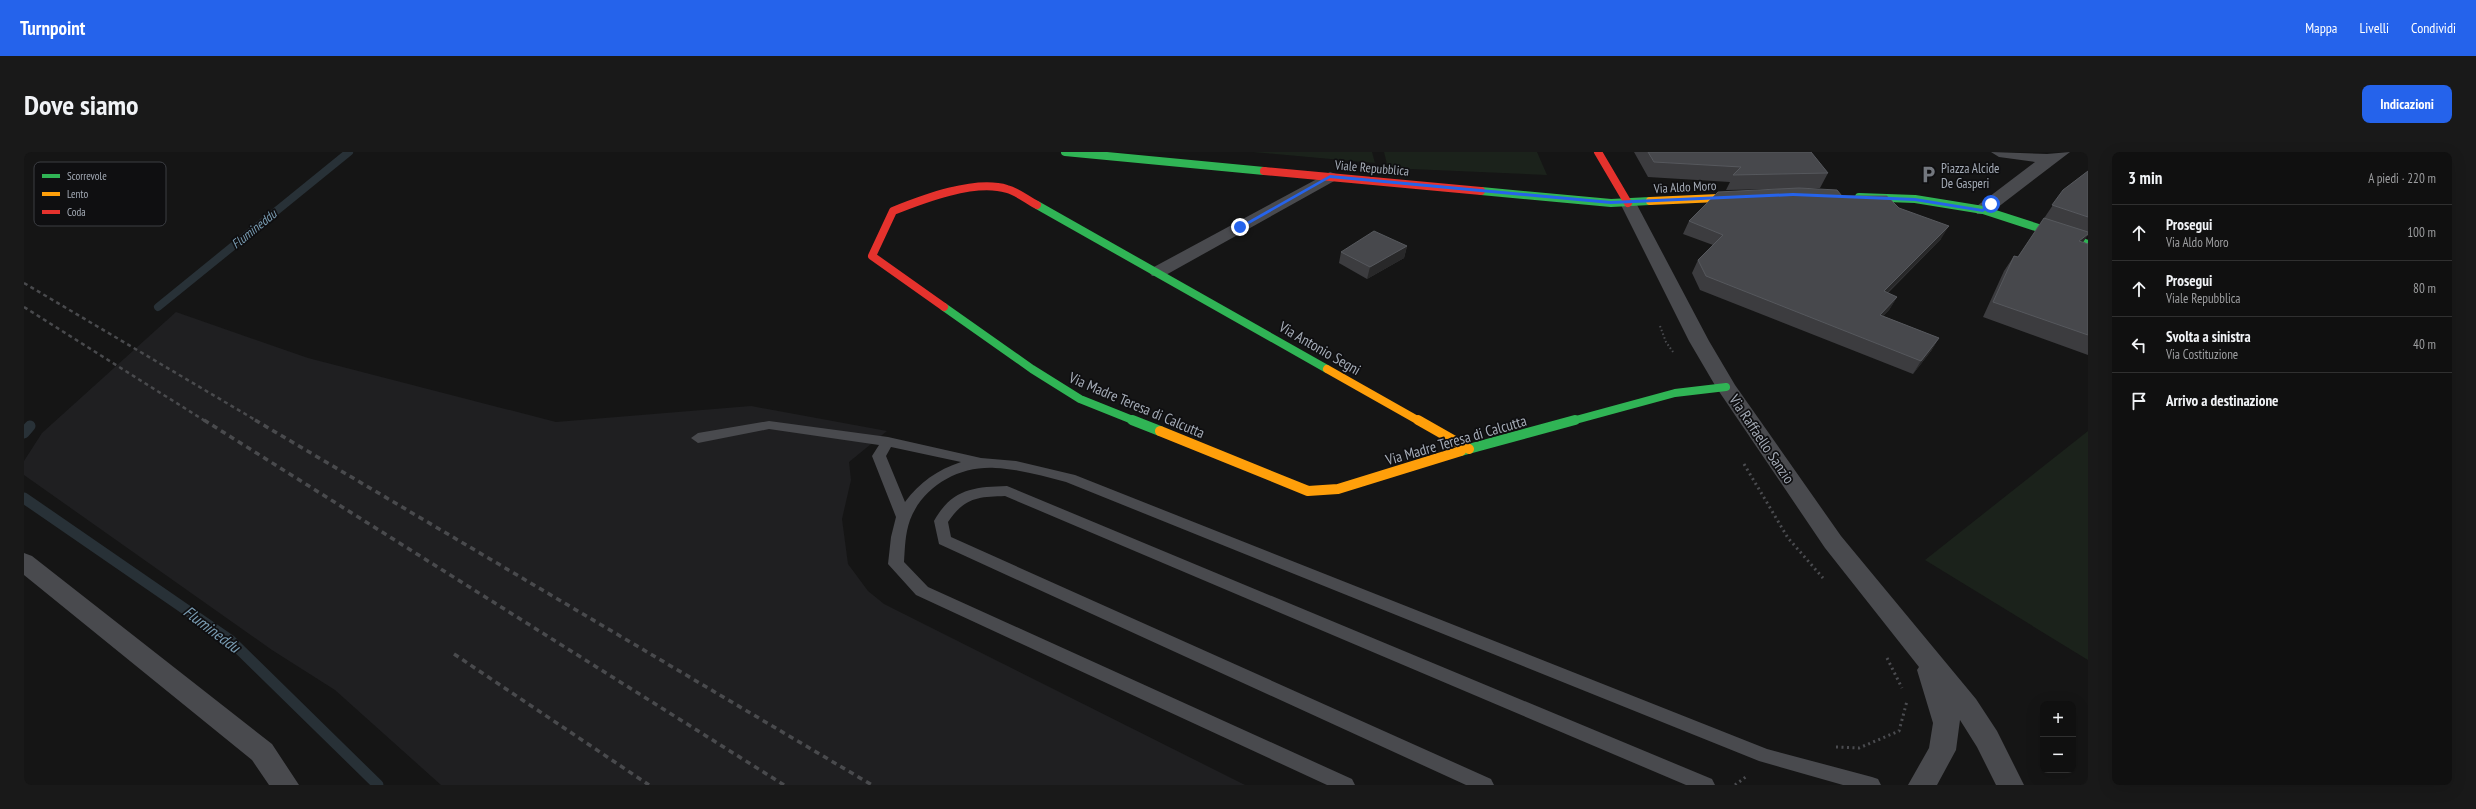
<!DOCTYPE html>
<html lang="it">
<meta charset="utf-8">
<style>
:root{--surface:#101010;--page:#191919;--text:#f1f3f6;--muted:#9c9d9f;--line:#303030;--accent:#2563eb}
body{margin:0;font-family:"PT Sans Narrow",sans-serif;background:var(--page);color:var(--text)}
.controls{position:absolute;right:12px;bottom:12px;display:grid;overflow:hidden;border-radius:8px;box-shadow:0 4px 16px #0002}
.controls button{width:36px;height:36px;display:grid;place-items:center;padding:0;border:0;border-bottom:1px solid var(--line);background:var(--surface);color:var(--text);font:20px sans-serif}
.stop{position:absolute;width:12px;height:12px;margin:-9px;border:3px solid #2563eb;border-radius:50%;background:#fff}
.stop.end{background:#2563eb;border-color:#fff;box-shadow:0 1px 4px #0008}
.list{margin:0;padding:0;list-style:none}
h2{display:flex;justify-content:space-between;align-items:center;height:52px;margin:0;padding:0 16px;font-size:17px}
h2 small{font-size:13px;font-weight:400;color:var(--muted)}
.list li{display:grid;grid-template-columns:26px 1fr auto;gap:12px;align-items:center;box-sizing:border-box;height:56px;padding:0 16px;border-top:1px solid var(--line)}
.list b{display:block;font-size:15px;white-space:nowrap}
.list p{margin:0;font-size:13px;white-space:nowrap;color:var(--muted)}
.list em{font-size:13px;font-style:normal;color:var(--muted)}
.icon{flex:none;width:22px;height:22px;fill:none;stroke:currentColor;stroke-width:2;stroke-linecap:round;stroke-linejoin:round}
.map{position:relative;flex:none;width:2064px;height:633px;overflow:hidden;border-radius:8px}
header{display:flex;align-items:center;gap:24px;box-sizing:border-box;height:56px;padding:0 20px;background:var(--accent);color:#fff}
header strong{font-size:19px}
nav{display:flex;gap:22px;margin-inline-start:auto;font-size:14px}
.intro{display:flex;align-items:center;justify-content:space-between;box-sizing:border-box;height:96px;padding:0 24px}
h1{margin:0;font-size:28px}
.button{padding:10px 18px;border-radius:8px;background:var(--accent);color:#fff;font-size:14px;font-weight:700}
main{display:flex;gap:24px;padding:0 24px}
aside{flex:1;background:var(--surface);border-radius:8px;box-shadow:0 4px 16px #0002}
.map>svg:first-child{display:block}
.built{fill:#1f1f21}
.green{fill:#1b221b}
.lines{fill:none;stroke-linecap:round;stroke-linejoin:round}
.stream-far1{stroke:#283137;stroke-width:8}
.stream{stroke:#283137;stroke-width:11}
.path-far1{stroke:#4b4c50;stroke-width:2;stroke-dasharray:1.5 2.5;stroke-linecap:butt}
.path{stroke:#4b4c50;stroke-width:3;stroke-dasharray:2 3.5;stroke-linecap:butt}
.lane{fill:#494a4e;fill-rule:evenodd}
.street{fill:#494a4e;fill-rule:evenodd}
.fast-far1{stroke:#30b455;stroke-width:8}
.fast{stroke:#30b455;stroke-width:10}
.slow-far1{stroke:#ff9f0a;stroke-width:8}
.slow{stroke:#ff9f0a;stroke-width:10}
.jam{stroke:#e5322d;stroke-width:8}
.rail-far1{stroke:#494a4d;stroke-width:2.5;stroke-dasharray:4 3.5;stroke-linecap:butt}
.rail{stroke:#494a4d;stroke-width:3.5;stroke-dasharray:5.5 4.5;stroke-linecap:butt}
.wall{fill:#3c3c3f}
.shaded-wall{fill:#282829}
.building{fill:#47484c;stroke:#56585d}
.route{fill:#2563eb}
.labels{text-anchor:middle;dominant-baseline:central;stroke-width:3.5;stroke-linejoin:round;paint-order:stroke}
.far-street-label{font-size:13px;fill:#a5acb7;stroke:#0f0f11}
.far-poi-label{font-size:13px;fill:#a5acb7;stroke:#0f0f11;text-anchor:start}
.far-water-label{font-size:13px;font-style:italic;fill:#7a9db3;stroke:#0f0f11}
.street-label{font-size:15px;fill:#a5acb7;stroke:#0f0f11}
.water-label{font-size:16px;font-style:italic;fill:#7a9db3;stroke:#0f0f11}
.key{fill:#0f0f11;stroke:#3c3e43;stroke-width:1}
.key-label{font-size:11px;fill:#a5acb7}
</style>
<header>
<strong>Turnpoint</strong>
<nav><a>Mappa</a><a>Livelli</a><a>Condividi</a></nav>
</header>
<div class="intro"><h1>Dove siamo</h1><a class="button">Indicazioni</a></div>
<main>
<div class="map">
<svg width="2064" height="633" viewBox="0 0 2064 633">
<rect width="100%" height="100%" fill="#151515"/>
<path class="built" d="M152 160 284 206 532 270 727 254 863 279 825 310 827 328 818 367 824 412 844 439 860 452 1221 633H417L311 538 248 498 0 323V309L18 281Z"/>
<path class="green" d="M1229 0H1348L1351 11Z
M1360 0H1513L1523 23 1364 16Z
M2064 279V508L1901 408Z"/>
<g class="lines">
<path class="stream-far1" d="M134 155 325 0"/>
<path class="stream" d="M0 281 6 274
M0 346 206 488 354 633"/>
<path class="path-far1" d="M1636 174 1642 190 1649 200"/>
<path class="path" d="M1720 312 1764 386 1799 426
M1863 506 1878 536
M1812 595 1835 596 1875 579 1883 549
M1711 633 1723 624"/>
<path class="lane" d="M745 269 864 285 957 306 992 309 1051 323 1743 597 1848 625 1854 627 1857 633H1819L1735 609 1042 330C1019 324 995 317 971 316 935 314 899 334 886 368 881 382 881 396 880 410L904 435 1328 627 1331 633H1303L892 443 864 412 867 385 872 365 848 304 855 293 745 277 674 291 667 286 674 281ZM867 295 937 310C913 318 896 330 881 350L862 304Z
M983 334 1688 627 1691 633H1662L981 344C954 345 941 345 924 370L927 385 1467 627 1470 633H1442L915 392 910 369C928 337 949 335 983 334Z"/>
<path class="street" d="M1967 0 2023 2 2046 0 1965 62H1953L1951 58 1953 54 2011 10 1975 5Z
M1306 20 1312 22 1314 25 1312 28 1140 124H1128L1125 120 1128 116Z
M1604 46 1610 47 1612 51 1685 189 1711 233 1817 384 1952 547 1973 579 2000 633H1972L1953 595 1936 568 1932 598 1913 633H1884L1905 596 1909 571 1893 518 1895 515 1801 396 1692 235 1665 189 1596 51 1598 47Z
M0 401 8 404 248 592 275 633H245L228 608 0 423Z"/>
<path class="fast-far1" d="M1041 0 1240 19
M1457 39 1587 51 1626 49
M1835 45 1891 47 1959 58 2064 92
M1013 53 1303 217
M920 155 1008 217 1056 247 1111 269
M1548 269 1651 241 1702 235"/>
<path class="fast" d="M1108 268 1136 279
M1437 299 1551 268"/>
<path class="slow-far1" d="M1626 49 1717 45
M1303 217 1395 269"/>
<path class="slow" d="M1394 268 1445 297
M1136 279 1284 339 1314 337 1437 299"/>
<path class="jam" d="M1574 0 1604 51
M1240 19 1457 39
M920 155 848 104 869 59C899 47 951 27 983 37 994 40 1003 48 1013 53"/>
<path class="rail-far1" d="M0 131 233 269
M0 155 181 269"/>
<path class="rail" d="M180 268 760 633
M231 268 848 633
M430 502 625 633"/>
</g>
<path class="wall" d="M1610 0H1787L1804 21 1796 36H1782L1875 56 1917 87 1864 141 1873 145 1865 158 1859 164 1915 186 1907 199 1889 222 1676 138 1668 121 1674 108 1689 93 1659 82 1665 69 1754 37 1702 38 1706 30 1624 25Z
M2064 19V84H2063L2059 90 2064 92V203L1959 165 1980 119 1990 104 1994 105 2039 38Z
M1383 94 1380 106 1343 127 1315 111 1317 100Z"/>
<path class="shaded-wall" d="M1925 74 1917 87 1852 152 1860 139Z
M2064 82V83L2055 96V89Z
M1383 94 1380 106 1343 127 1346 115Z
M1873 145 1865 158 1848 176 1856 163Z
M1915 186 1907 199 1889 222 1897 209Z"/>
<path class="building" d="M1624 0H1787L1804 21 1709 23 1717 15 1630 10Z
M2064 19V65L2028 53 2039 38Z
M1775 36 1813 38 1818 44H1863L1875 56 1925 74 1860 139 1873 145 1856 163 1915 186 1897 209 1682 124 1674 108 1699 83 1665 69 1694 40Z
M2020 66 2064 80V82L2055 89 2064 92V183L1969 150 1990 104 1994 105Z
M1350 79 1383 94 1346 115 1317 100Z"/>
<path class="route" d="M1306 23 1587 49 1769 41 1891 46 1958 57 1965 51 1969 52 1959 60 1891 49 1769 44 1587 52 1306 26 1218 76 1214 75Z"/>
<defs>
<symbol id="parking-bare" viewBox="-9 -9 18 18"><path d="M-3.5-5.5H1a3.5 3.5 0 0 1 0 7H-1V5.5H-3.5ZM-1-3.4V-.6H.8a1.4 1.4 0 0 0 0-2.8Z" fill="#73777e" stroke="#0f0f11" stroke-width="2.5" paint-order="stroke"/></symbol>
</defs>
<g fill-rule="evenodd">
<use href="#parking-bare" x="1892" y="10" width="25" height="25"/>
</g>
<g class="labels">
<g class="far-street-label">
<text transform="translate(1348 16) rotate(5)">Viale Repubblica</text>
<text transform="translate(1661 35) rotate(-3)">Via Aldo Moro</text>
</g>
<g class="far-poi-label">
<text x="1917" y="16">Piazza Alcide<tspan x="1917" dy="15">De Gasperi</tspan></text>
</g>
<g class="far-water-label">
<text transform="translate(230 77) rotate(-39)">Flumineddu</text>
</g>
<g class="street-label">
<text transform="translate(1296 196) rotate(30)">Via Antonio Segni</text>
<text transform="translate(1113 253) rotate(23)">Via Madre Teresa di Calcutta</text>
<text transform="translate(1738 287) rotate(56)">Via Raffaello Sanzio</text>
<text transform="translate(1432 288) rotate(-16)">Via Madre Teresa di Calcutta</text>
</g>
<g class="water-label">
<text transform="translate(188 477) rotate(37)">Flumineddu</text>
</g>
</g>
<rect x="10" y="10" width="132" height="64" rx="6" class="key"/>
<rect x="18" y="22" width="18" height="4" fill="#30b455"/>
<rect x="18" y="40" width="18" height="4" fill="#ff9f0a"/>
<rect x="18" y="58" width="18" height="4" fill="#e5322d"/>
<g class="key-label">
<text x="43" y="28">Scorrevole</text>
<text x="43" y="46">Lento</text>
<text x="43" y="64">Coda</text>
</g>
</svg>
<div class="controls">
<button>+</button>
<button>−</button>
</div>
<div class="stop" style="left:1967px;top:52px"></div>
<div class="stop end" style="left:1216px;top:75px"></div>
</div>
<aside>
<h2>3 min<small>A piedi · 220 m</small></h2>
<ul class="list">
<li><svg class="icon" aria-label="ahead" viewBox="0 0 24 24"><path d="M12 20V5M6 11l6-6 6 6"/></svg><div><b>Prosegui</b><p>Via Aldo Moro</p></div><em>100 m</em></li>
<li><svg class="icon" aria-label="ahead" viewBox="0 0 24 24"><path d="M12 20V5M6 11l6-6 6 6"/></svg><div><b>Prosegui</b><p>Viale Repubblica</p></div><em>80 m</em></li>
<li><svg class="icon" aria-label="left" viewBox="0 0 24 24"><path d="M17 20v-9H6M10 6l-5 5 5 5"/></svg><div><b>Svolta a sinistra</b><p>Via Costituzione</p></div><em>40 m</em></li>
<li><svg class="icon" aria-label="arrive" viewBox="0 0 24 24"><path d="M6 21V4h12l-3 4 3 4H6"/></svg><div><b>Arrivo a destinazione</b></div></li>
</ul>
</aside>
</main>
